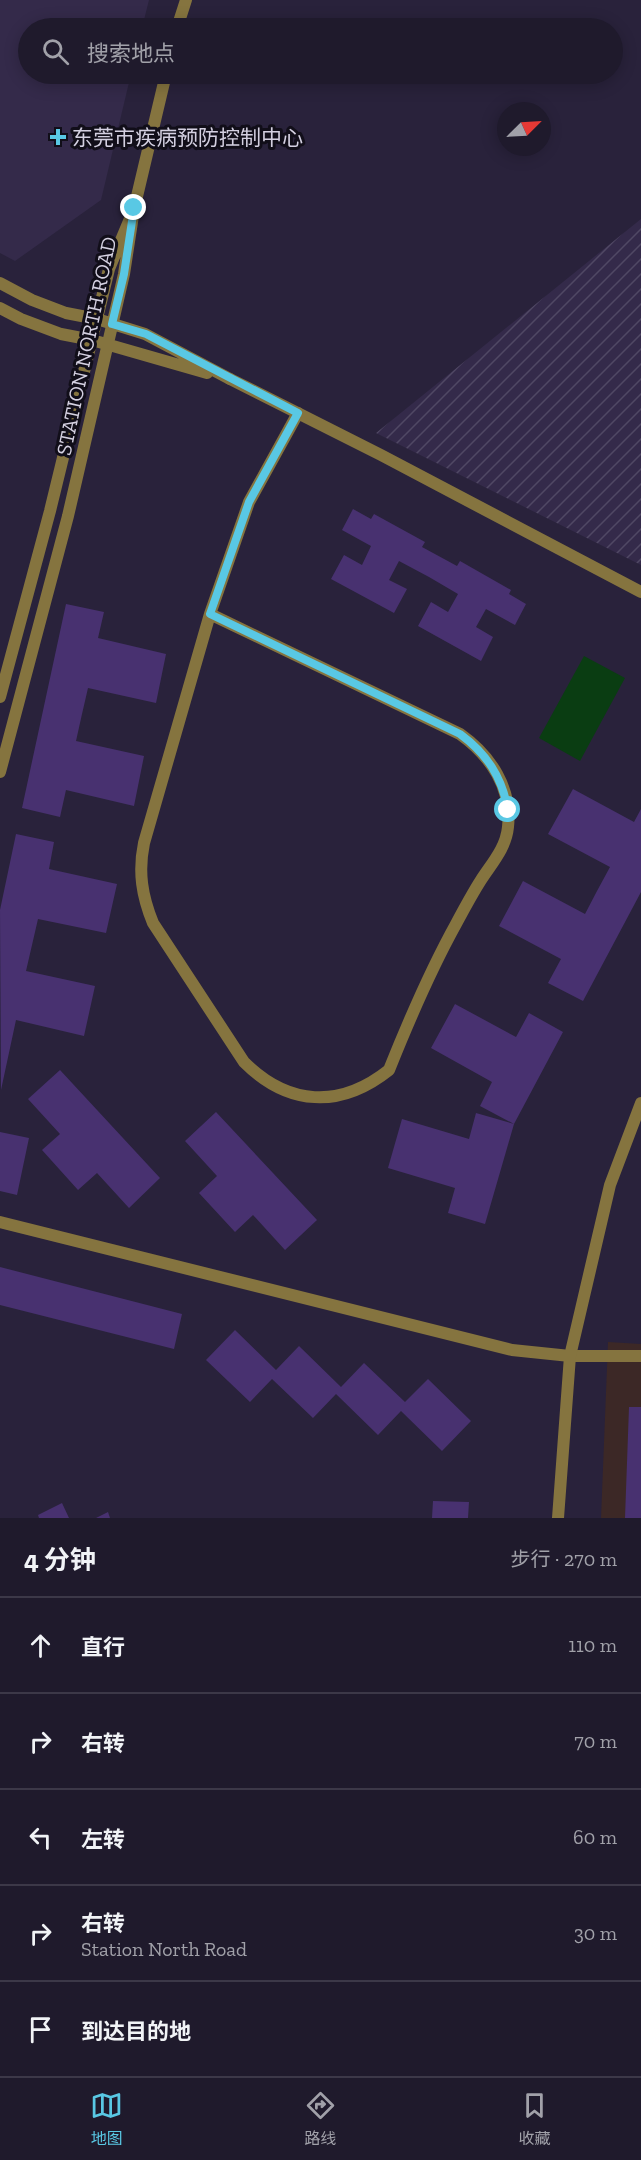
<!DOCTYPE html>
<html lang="zh">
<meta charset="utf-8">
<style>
:root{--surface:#1f1a2c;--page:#272334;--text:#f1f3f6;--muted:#a1a1a9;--line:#3c3848;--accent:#59c8e4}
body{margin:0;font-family:"Zilla Slab","Noto Sans SC",serif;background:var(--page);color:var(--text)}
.compass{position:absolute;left:497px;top:102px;width:54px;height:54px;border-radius:50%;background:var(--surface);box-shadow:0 3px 15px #0003;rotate:66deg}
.stop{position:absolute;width:18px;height:18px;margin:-14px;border:4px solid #59c8e4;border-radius:50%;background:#fff}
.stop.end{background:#59c8e4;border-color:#fff;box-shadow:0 2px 6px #0008}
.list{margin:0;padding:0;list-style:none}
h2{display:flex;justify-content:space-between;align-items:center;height:78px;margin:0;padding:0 24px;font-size:26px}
h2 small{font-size:20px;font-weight:400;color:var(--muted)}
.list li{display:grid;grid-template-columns:39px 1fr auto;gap:18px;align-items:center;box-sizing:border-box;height:96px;padding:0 24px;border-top:2px solid var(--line)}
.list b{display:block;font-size:22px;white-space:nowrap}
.list p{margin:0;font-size:20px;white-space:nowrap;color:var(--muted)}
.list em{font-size:20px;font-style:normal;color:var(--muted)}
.icon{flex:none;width:33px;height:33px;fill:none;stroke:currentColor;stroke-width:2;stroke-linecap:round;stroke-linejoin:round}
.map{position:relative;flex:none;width:641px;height:1518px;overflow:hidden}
.search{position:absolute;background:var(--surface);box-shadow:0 3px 15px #0003;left:18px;right:18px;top:18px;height:66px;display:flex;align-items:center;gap:15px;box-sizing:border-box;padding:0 21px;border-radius:33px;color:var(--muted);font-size:22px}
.sheet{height:558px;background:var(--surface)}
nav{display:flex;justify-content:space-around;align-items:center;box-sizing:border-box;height:84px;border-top:2px solid var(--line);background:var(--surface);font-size:16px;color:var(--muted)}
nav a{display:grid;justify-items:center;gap:3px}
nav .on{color:var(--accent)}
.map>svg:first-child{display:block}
.commercial{fill:#3c2826}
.industrial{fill:url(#industrial-furrows)}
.built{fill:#342a4a}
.park{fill:#0a3d12}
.building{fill:#483170}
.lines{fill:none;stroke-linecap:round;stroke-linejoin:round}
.service{stroke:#85743f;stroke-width:12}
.minor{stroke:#85743f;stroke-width:12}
.tertiary{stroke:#85743f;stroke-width:12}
.route{stroke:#59c8e4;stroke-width:8}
.poi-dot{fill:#59c8e4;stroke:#110e19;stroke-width:2}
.labels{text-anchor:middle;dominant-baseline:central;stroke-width:6;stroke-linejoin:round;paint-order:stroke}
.poi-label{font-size:21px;fill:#d4d0e1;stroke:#110e19;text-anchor:start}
.street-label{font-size:21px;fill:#d4d0e1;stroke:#110e19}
</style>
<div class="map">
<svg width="641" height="1518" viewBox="0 0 641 1518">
<defs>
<pattern id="industrial-furrows" width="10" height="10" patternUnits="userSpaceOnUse" patternTransform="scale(1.5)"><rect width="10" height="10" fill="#342a4a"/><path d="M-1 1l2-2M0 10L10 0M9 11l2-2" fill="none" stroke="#504864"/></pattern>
</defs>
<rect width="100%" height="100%" fill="#29223b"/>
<path class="commercial" d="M608 1342 641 1344V1518H601Z"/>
<path class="industrial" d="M641 219V565L376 433Z"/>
<path class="built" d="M0 0H149L142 28H28V74H131L101 200 15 261 0 253Z"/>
<path class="park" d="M584 656 625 678 580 761 539 738Z"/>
<path class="building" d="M353 509 371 519 374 514 425 542 422 547 457 566 460 561 511 590 509 594 526 604 515 625 486 609 476 627 493 637 481 661 418 626 431 602 448 612 458 594 429 577 399 561 389 580 407 589 394 613 331 579 344 555 362 565 371 546 342 530Z
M66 604 104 612 98 638 166 654 156 703 88 688 82 714 76 741 144 756 134 806 66 790 60 817 22 808Z
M573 789 634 822 641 809V892L583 1001 548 983 561 959 499 926 523 881 585 914 597 891 610 867 548 834Z
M16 834 54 842 49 869 117 884 106 933 38 919 26 971 95 986 84 1036 16 1020 1 1090 0 910Z
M455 1004 516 1037 529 1013 563 1032 514 1124 480 1106 492 1082 431 1048Z
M60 1070 160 1178 129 1208 97 1173 78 1190 42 1150 60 1134 28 1099Z
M216 1112 317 1220 285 1250 253 1215 235 1232 199 1193 217 1176 185 1141Z
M476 1113 514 1124 485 1224 448 1213 455 1188 388 1168 402 1119 469 1139Z
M0 1132 29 1138 17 1195 0 1191Z
M0 1267 182 1314 174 1349 0 1305Z
M235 1330 276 1370 299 1346 341 1387 364 1363 405 1402 428 1379 471 1421 442 1451 401 1411 378 1435 336 1394 313 1418 272 1379 250 1402 206 1360Z
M629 1407H641V1518H625Z
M433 1501 469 1502 468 1518H432Z
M62 1503 69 1518H39L38 1515Z
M108 1512 110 1518H96Z"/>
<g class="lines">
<path class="service" d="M210 614 460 734C491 756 512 788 508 827 506 848 492 863 481 880 472 894 464 909 456 924 430 971 409 1020 389 1070 340 1109 288 1106 244 1062L153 923C142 896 138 872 144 843L210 614 249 502 298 413
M570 1356H641"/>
<path class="minor" d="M177 28 186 0
M134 209 166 74
M230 379 381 455 641 592
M0 1222 512 1350 570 1356
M558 1518 570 1356 610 1185 641 1103"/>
<path class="tertiary" d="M0 283 32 300 66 313 97 319 145 334 230 379
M0 308 21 319 61 334 92 340 207 373
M0 697 50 511 109 269 134 209 124 274 68 516 0 772"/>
</g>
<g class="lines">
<path class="route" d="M134 208 124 274 112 324 146 334 298 413 249 502 210 614 460 734C487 754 502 777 508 810"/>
</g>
<path class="poi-dot" d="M55 128h6v6h6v6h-6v6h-6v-6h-6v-6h6z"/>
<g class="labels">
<g class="poi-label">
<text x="72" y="137">东莞市疾病预防控制中心</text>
</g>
<g class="street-label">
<text transform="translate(86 346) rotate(-78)">STATION NORTH ROAD</text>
</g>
</g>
</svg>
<svg class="compass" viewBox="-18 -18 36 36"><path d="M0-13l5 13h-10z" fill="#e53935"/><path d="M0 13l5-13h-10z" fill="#a1a1a9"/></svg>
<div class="stop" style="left:508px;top:810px"></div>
<div class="stop end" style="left:134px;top:208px"></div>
<div class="search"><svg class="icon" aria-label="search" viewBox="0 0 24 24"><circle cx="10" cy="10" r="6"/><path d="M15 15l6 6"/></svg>搜索地点</div>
</div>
<section class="sheet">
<h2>4 分钟<small>步行 · 270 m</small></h2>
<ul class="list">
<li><svg class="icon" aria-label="ahead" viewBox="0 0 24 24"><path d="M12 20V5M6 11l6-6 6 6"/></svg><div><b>直行</b></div><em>110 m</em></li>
<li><svg class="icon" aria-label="right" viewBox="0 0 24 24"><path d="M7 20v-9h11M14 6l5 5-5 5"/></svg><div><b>右转</b></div><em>70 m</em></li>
<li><svg class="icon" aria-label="left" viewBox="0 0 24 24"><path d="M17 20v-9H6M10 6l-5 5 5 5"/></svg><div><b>左转</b></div><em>60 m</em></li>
<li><svg class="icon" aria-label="right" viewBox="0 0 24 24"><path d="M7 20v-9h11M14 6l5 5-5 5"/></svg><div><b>右转</b><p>Station North Road</p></div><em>30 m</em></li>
<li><svg class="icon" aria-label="arrive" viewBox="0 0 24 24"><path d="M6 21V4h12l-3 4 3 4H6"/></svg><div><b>到达目的地</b></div></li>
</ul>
</section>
<nav>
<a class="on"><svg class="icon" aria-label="map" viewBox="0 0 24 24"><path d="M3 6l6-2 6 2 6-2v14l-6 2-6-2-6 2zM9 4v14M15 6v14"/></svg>地图</a>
<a><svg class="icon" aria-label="directions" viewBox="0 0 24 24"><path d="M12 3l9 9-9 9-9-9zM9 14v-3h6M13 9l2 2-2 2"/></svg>路线</a>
<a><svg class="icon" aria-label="saved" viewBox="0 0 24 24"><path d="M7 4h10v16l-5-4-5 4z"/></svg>收藏</a>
</nav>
